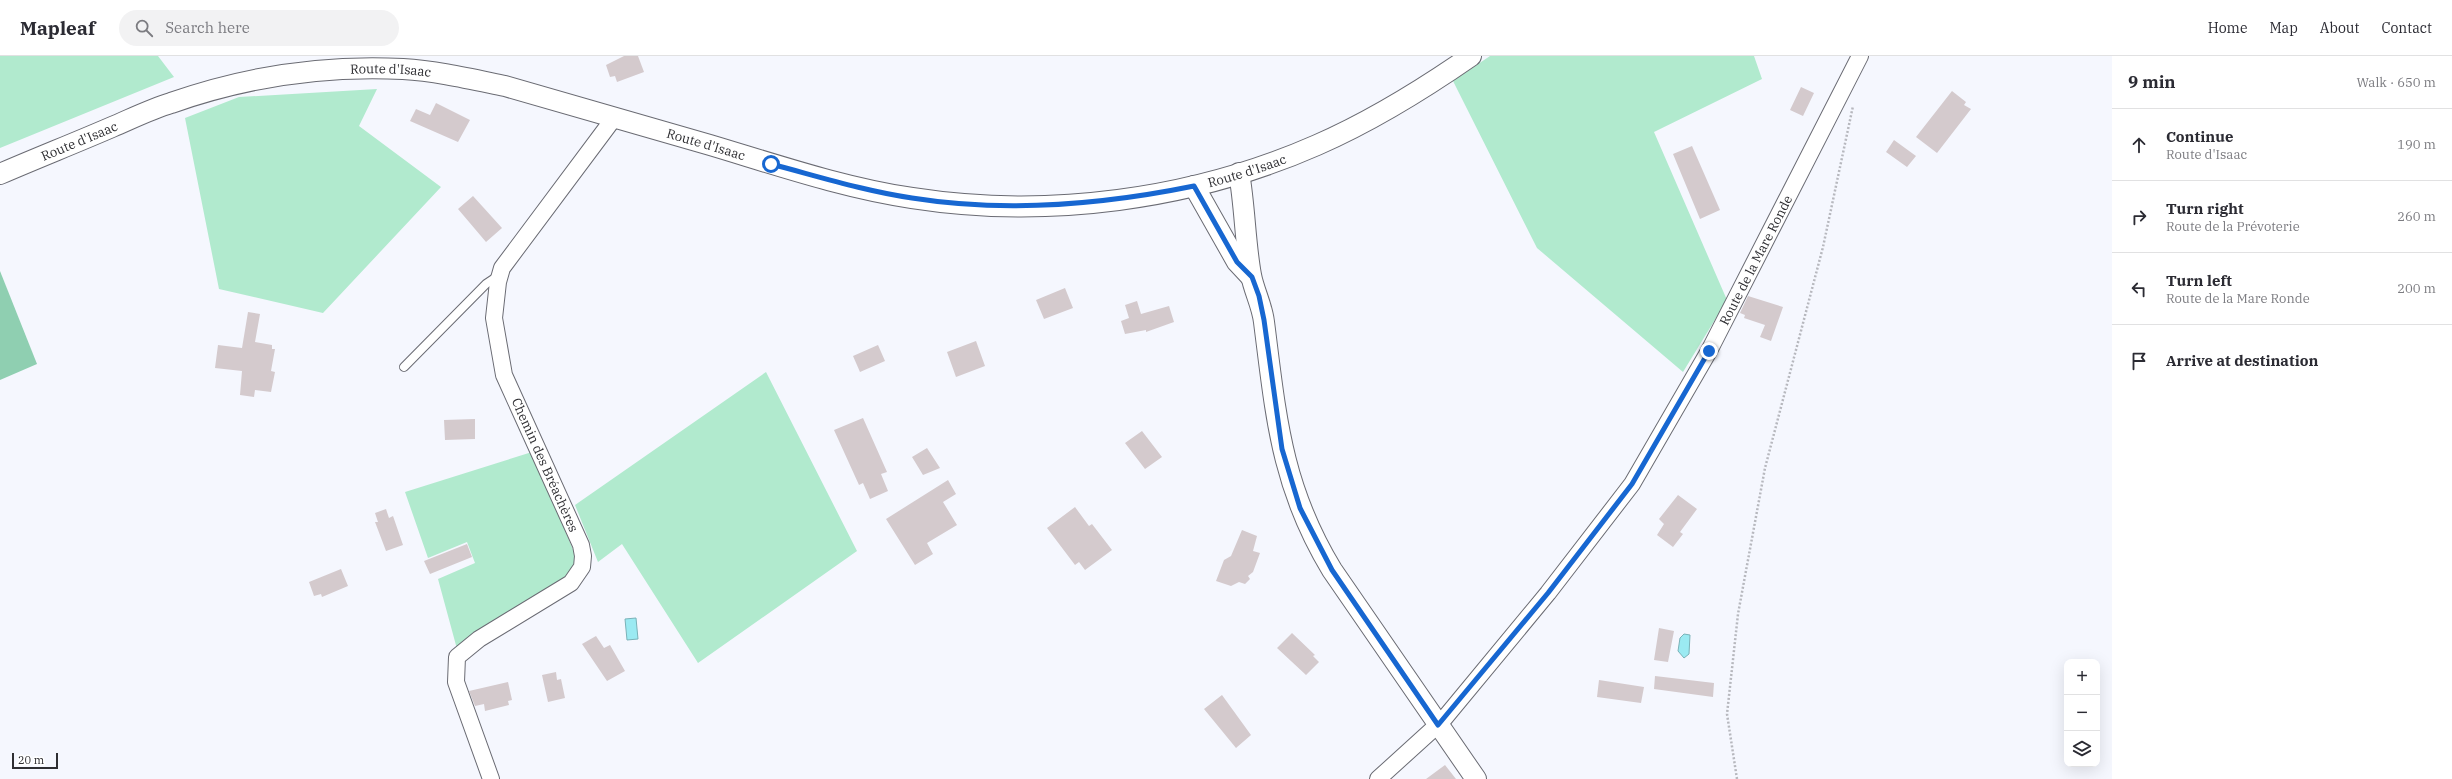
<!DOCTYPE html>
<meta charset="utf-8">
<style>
:root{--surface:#fff;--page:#f2f2f3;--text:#2b2b33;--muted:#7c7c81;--line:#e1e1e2}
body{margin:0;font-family:"IBM Plex Serif",serif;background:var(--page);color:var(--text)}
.controls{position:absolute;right:12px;bottom:12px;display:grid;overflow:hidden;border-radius:8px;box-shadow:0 4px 16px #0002}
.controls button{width:36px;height:36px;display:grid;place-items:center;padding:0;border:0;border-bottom:1px solid var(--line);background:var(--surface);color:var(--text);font:20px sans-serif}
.scale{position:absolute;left:12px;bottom:10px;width:46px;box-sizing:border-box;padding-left:4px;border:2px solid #2e2e32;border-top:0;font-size:11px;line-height:14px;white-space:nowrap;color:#2e2e32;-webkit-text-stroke:3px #fff;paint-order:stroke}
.stop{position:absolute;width:12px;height:12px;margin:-9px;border:3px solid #1767d1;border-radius:50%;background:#fff}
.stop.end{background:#1767d1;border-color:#fff;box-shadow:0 1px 4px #0008}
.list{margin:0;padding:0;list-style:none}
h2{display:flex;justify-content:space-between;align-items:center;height:52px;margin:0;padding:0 16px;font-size:17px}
h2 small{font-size:13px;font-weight:400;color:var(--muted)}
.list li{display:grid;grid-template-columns:26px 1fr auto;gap:12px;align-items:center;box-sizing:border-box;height:72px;padding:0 16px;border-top:1px solid var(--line)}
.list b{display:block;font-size:15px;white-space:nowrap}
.list p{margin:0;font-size:13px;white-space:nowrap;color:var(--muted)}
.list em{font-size:13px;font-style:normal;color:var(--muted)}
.icon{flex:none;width:22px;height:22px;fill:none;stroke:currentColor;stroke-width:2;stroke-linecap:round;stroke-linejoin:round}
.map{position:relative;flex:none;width:2112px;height:723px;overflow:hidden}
header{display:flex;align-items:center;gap:24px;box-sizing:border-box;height:56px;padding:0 20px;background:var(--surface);border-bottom:1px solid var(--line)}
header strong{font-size:19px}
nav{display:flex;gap:22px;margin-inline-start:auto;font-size:14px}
.search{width:280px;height:36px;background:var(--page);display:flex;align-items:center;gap:10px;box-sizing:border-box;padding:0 14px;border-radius:22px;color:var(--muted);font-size:15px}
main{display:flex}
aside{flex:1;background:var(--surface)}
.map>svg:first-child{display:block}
.green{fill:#b1eace}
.forest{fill:#8fcfb1}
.water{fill:#9beaf2;stroke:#7ab2b8}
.building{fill:#d4cacd}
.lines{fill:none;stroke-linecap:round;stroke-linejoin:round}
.service-casing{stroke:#6a6b73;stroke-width:10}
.minor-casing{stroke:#6a6b73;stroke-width:18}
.tertiary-casing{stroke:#6a6b73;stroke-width:22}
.path{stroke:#b7b8be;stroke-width:2.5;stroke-dasharray:2 2;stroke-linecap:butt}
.service{stroke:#fff;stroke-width:8}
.minor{stroke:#fff;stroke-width:16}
.tertiary{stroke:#fff;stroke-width:20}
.route{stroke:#1767d1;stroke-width:5}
.labels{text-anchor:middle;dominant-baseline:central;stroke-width:3;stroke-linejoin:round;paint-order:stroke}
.street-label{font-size:13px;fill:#2e2e32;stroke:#fff}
</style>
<header>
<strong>Mapleaf</strong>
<div class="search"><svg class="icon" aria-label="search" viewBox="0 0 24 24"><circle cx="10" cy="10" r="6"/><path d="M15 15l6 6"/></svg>Search here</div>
<nav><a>Home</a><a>Map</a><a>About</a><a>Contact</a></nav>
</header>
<main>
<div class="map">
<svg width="2112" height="723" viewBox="0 0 2112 723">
<rect width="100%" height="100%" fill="#f5f7fe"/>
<path class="green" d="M0 0H158L174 21 0 92Z
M1490 0H1754L1762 23 1654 76 1727 244 1683 316 1537 192 1453 25Z
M377 33 359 70 441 131 323 257 219 233 185 62 239 41Z
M766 316 857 495 698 607 622 488 598 506 575 449Z
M532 396 577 503 571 519 457 593 438 523 475 507 467 486 428 502 405 436Z"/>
<path class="forest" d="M0 215 37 308 0 324Z"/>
<path class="water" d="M636 562 638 583 627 584 625 563Z
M1684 578 1690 579 1689 598 1684 602 1678 595 1680 582Z"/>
<path class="building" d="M624 0H638L644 16 617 26 615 20 610 21 606 9Z
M1801 31 1814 37 1803 60 1790 54Z
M1952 35 1966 46 1964 49 1971 53 1937 97 1916 81Z
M436 47 470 64 458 86 410 65 416 53 430 59Z
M1894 84 1916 100 1907 111 1886 96Z
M1692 90 1720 154 1700 163 1673 98Z
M473 140 502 172 486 186 458 153Z
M1065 232 1073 252 1044 263 1036 244Z
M1748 240 1783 251 1771 285 1760 281 1765 269 1744 262 1745 259 1740 257Z
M1137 245 1141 258 1169 250 1174 266 1146 276V274L1125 278 1121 265 1129 262 1125 249Z
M248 256 260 258 255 286 272 289V293H275L271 315 275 316 271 336 255 334 254 341 240 339 242 315 215 312 218 289 242 292Z
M976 285 985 310 956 321 947 296Z
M878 289 885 305 860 316 853 300Z
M863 362 887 416 881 418 888 435 870 443 863 427 859 429 834 374Z
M475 363V383L445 384 444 364Z
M1142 375 1162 401 1145 413 1125 387Z
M927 392 940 412 923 419 912 401Z
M948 424 956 438 943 446 957 469 927 487 933 498 915 509 886 463Z
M1678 439 1697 453 1680 476 1683 478 1673 491 1657 479 1664 468 1659 463Z
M1075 451 1089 470 1092 468 1112 494 1085 514 1079 506 1075 509 1047 472Z
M386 453 389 462 393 460 403 489 386 495 375 466H378L375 457Z
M1242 474 1257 480 1253 495 1260 497 1253 516 1248 520 1250 523 1245 528 1239 526 1231 530 1216 525 1224 504 1231 500Z
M467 488 472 501 430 518 424 505Z
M341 513 348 530 322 541 321 538 314 540 309 526Z
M1659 572 1674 575 1668 606 1654 604Z
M1292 577 1315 599 1313 600 1319 606 1306 619 1277 592Z
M596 580 604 592 610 589 625 615 607 625 582 588Z
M556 616 557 624 561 623 565 642 548 646 542 619Z
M1655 620 1714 627 1713 641 1654 633Z
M1599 624 1644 631 1641 647 1597 641Z
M508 626 512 644 508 645 509 649 485 655 484 648 475 650 469 635Z
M1222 639 1251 679 1236 692 1204 653Z
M1445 709 1456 723H1426Z"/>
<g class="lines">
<defs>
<path id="service" d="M404 311 486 228 498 220"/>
<g id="minor">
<path d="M491 723 456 626 457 601 479 583 571 527 582 511 583 500 581 489 504 319 494 262 498 226 502 212 614 62"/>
<path id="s1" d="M1378 723 1443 664 1548 537 1632 428 1709 295 1860 0"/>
</g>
<g id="tertiary">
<path d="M1239 117C1245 151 1245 186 1251 219 1254 235 1262 249 1264 266 1276 360 1281 430 1332 514L1476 723"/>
<path id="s2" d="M0 118C37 102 75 87 112 71 131 63 151 53 171 47 245 21 324 9 403 13 437 15 471 23 505 30 573 50 642 69 710 89 777 109 844 132 912 142 1047 163 1192 144 1317 89 1372 65 1422 34 1471 0"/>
<path d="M1194 130 1237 206 1251 221"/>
</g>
</defs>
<use href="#service" class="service-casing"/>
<use href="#minor" class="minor-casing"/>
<use href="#tertiary" class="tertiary-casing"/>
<path class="path" d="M1737 723 1727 658 1738 558 1765 412 1823 191 1853 50"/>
<use href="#service" class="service"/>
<use href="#minor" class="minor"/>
<use href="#tertiary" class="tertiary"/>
</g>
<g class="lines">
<path class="route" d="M771 108C817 120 864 135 912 142 1006 157 1101 149 1194 130L1237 206 1252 221 1259 240 1264 264 1282 393 1300 452 1332 514 1438 669 1548 537 1632 428 1709 295"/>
</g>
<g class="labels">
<g class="street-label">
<text stroke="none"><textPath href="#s2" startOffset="409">Route d'Isaac</textPath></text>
<text stroke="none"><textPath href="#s2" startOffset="86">Route d'Isaac</textPath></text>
<text stroke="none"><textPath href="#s2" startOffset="734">Route d'Isaac</textPath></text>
<text stroke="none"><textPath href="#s2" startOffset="1286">Route d'Isaac</textPath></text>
<text stroke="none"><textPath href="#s1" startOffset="646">Route de la Mare Ronde</textPath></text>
<text transform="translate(545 409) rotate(66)">Chemin des Bréachères</text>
</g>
</g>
</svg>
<div class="controls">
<button>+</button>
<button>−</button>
<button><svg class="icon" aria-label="layers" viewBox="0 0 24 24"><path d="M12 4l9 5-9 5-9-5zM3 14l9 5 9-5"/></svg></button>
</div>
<div class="scale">20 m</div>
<div class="stop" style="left:771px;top:108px"></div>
<div class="stop end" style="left:1709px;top:295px"></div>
</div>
<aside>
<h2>9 min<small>Walk · 650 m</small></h2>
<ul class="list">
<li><svg class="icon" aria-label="ahead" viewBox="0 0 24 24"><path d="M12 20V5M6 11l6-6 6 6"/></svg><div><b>Continue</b><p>Route d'Isaac</p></div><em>190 m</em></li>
<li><svg class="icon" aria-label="right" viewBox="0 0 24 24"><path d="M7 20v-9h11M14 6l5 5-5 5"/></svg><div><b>Turn right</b><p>Route de la Prévoterie</p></div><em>260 m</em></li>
<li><svg class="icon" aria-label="left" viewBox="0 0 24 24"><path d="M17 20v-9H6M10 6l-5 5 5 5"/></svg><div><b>Turn left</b><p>Route de la Mare Ronde</p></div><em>200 m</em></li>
<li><svg class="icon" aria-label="arrive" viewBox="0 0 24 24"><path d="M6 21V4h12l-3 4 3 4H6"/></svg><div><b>Arrive at destination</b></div></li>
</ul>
</aside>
</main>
